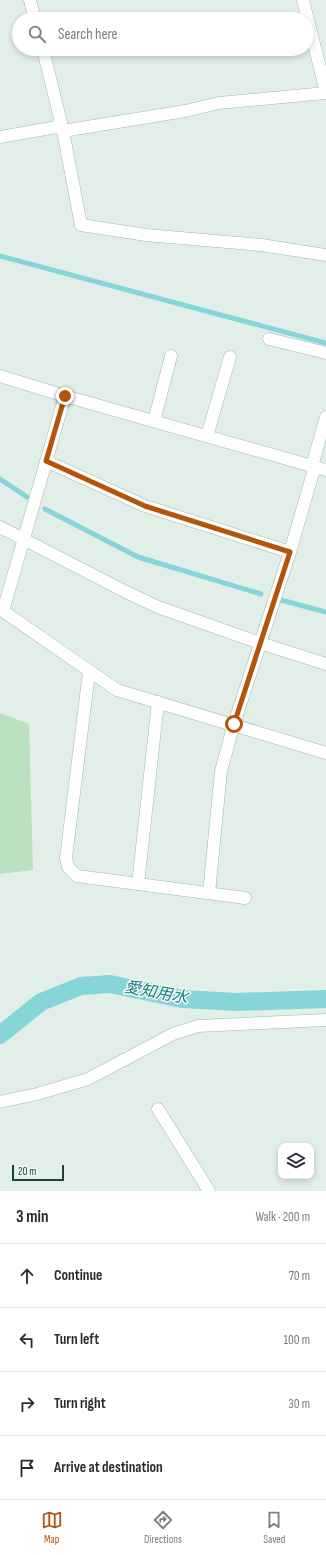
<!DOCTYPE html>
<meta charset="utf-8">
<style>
:root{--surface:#fff;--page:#f2f2f3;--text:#2b2b33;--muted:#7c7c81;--line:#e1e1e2;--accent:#b45309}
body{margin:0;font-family:"Sofia Sans Condensed","Noto Sans JP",sans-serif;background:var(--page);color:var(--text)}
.controls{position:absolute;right:12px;bottom:12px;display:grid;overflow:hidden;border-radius:8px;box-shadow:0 2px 6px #0003}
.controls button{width:36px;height:36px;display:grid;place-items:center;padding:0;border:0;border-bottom:1px solid var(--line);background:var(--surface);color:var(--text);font:20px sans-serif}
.scale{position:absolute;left:12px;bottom:10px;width:52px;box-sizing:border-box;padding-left:4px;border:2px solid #204135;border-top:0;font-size:11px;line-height:14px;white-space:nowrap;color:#204135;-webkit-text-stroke:3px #f3faf6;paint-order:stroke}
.stop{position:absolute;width:12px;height:12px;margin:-9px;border:3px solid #b45309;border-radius:50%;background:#fff}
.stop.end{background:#b45309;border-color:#fff;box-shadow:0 1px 4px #0008}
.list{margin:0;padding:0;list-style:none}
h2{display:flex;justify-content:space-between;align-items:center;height:52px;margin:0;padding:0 16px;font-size:17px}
h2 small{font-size:13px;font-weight:400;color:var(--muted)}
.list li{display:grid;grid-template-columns:26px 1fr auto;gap:12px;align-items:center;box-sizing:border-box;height:64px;padding:0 16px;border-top:1px solid var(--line)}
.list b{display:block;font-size:15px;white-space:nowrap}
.list em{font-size:13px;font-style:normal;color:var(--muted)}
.icon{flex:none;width:22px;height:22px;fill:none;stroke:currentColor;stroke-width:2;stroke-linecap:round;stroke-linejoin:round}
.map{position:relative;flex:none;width:326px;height:1191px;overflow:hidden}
.search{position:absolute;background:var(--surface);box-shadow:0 2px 6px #0003;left:12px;right:12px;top:12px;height:44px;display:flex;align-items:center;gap:10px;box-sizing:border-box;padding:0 14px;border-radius:22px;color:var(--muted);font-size:15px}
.sheet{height:308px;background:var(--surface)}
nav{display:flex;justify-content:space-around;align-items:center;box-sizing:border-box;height:56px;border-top:1px solid var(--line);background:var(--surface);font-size:11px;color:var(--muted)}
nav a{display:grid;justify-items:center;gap:2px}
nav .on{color:var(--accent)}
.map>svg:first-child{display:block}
.green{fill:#b9e1bf}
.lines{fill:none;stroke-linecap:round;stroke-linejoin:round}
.stream{stroke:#85d5d9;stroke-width:5}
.canal{stroke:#85d5d9;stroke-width:18}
.minor-casing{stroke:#a4b7af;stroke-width:13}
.minor{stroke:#fff;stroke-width:12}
.route{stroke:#b45309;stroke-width:5}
.labels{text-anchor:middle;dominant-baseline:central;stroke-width:3;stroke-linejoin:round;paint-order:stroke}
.water-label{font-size:16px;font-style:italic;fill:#137e84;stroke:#f3faf6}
</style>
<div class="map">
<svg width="326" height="1191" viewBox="0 0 326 1191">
<rect width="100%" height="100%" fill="#e2eee8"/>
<path class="green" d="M0 713 29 724 33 870 0 874Z"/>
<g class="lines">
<path class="stream" d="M0 256 326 343
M0 479 27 497
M45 509 138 557 261 594
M281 600 326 612"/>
<path class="canal" d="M0 1035 41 1002 81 986 110 984 182 999 237 1002 326 999"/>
<defs>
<path id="minor" d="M30 0 35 19
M303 0 326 92
M43 49 63 131 81 225 146 235 261 245 326 255
M63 131 185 111 219 103 326 93
M0 137 62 126
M269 339 326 353
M0 376 65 396 326 470
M154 421 171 356
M207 436 230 357
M46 461 145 506 290 552
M312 466 326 417
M0 527 126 592 158 607 260 643 326 664
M0 609 117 690 326 753
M3 611 65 396
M89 672 66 858 68 867 77 876 245 898
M138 884 158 702
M209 893 221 771 234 724 290 552 315 466
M0 1102 37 1094 88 1079 173 1034 198 1026 326 1020
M158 1109 209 1191"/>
</defs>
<use href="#minor" class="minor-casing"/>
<use href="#minor" class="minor"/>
</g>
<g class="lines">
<path class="route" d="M65 396 46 461 145 506 290 552 234 724"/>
</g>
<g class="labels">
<g class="water-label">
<text transform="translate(156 993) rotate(10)">愛知用水</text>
</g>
</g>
</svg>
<div class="controls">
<button><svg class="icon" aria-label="layers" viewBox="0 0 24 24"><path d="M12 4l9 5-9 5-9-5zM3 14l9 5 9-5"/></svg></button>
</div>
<div class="scale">20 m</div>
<div class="stop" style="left:234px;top:724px"></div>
<div class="stop end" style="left:65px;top:396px"></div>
<div class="search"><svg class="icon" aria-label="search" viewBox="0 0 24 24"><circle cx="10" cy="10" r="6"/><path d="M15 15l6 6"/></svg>Search here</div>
</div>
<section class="sheet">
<h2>3 min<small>Walk · 200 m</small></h2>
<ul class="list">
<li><svg class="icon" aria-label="ahead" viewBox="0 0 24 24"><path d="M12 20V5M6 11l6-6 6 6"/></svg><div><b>Continue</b></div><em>70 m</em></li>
<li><svg class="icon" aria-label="left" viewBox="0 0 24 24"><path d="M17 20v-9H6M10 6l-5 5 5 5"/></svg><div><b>Turn left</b></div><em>100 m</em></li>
<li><svg class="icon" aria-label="right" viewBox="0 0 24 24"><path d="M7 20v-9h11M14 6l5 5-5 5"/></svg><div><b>Turn right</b></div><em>30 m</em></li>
<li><svg class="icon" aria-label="arrive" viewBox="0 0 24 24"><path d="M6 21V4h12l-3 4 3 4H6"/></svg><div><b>Arrive at destination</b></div></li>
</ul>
</section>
<nav>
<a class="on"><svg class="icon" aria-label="map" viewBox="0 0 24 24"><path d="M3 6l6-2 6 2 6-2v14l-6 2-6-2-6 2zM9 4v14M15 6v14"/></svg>Map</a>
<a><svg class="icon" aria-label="directions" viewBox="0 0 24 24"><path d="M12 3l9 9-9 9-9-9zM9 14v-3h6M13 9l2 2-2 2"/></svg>Directions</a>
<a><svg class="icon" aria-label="saved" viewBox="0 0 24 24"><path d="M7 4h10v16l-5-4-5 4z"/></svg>Saved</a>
</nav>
